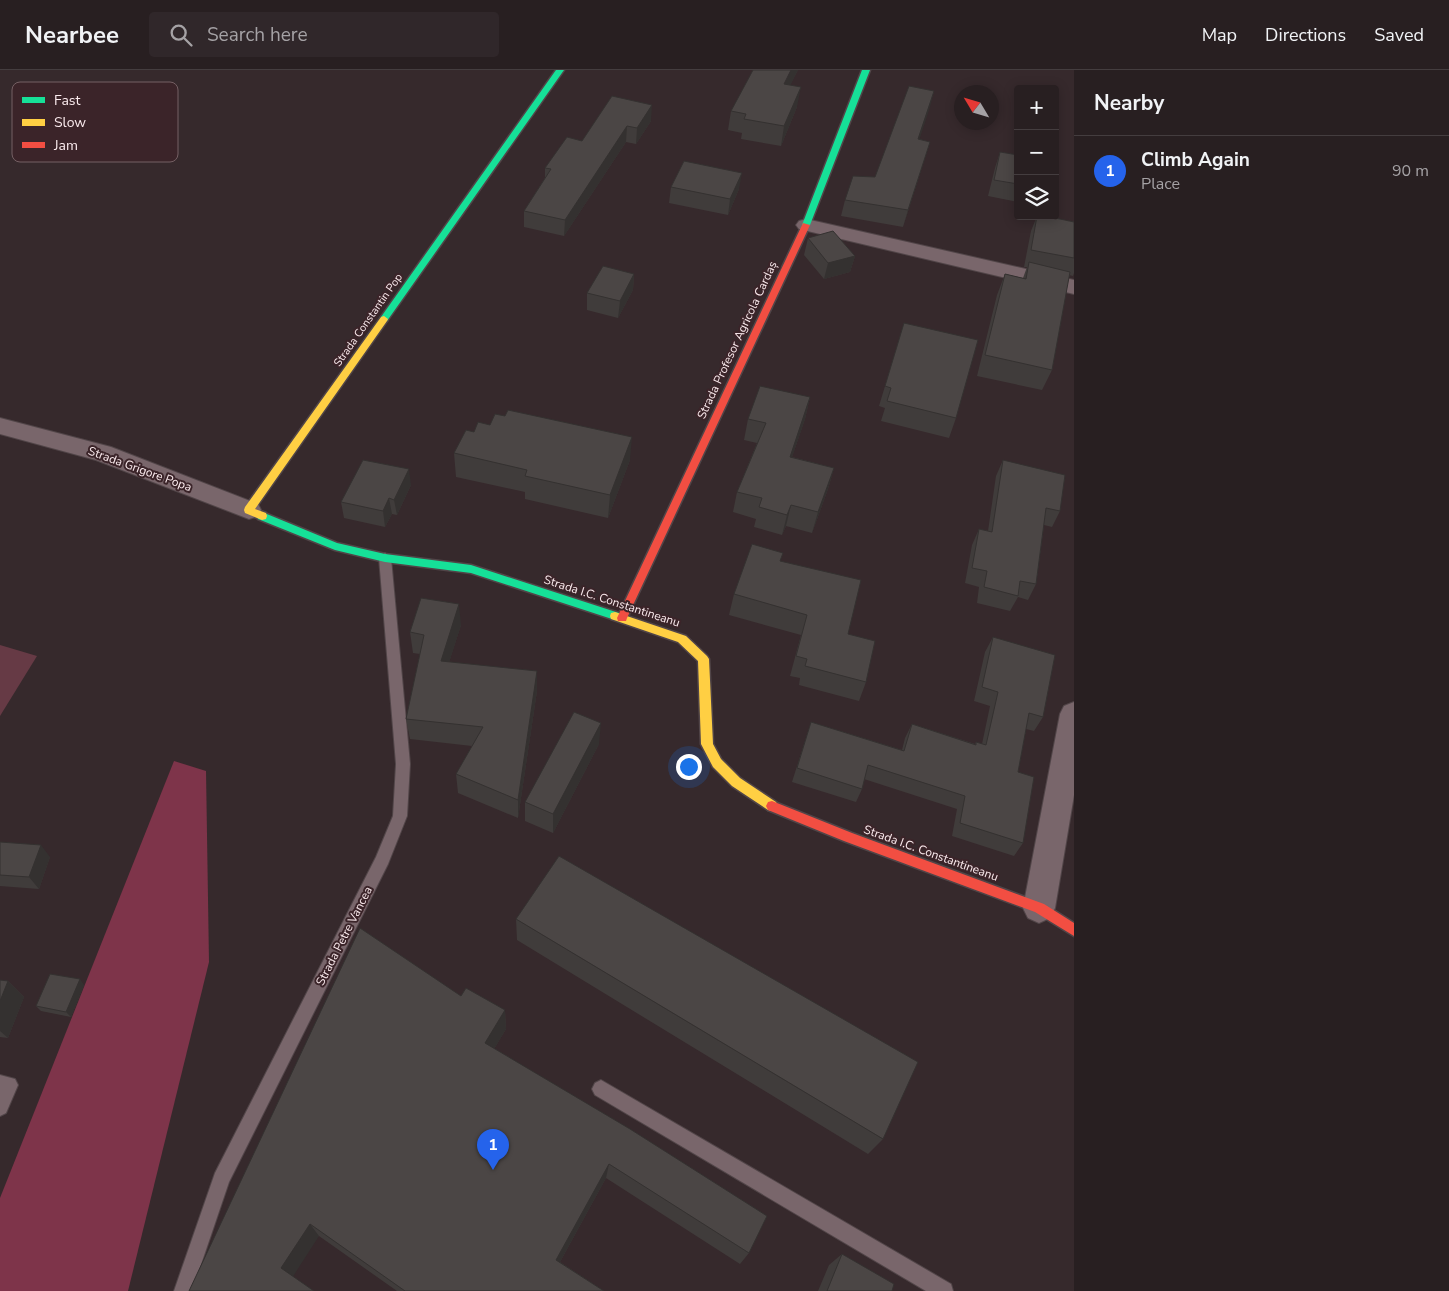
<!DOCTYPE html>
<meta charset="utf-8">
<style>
:root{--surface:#281f21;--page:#30272a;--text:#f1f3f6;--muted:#a5a2a5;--line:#443d3f;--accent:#2563eb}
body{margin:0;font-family:"Nunito Sans",sans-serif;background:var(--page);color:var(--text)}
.controls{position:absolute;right:15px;top:15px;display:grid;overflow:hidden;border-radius:5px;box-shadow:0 2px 12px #0003}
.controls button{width:45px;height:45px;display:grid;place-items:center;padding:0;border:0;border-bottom:1px solid var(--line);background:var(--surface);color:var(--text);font:25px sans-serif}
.compass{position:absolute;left:954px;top:15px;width:45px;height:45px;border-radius:50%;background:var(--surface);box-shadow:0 2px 12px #0003;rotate:308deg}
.you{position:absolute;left:688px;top:696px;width:18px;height:18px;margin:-12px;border:4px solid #fff;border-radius:50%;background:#1a73e8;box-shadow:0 0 0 8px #1a73e833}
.badge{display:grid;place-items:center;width:32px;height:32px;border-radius:50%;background:var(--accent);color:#fff;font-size:16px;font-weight:700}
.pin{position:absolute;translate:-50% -41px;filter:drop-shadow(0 1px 2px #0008)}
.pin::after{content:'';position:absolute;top:26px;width:18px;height:15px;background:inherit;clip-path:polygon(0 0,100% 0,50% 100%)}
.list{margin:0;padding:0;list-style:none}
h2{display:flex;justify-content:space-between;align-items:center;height:65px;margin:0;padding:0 20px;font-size:21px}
h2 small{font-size:16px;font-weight:400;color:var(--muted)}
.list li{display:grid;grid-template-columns:32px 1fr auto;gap:15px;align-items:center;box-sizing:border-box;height:70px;padding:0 20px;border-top:1px solid var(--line)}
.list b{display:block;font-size:19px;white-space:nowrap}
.list p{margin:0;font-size:16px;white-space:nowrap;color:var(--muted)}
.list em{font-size:16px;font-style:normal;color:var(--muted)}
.icon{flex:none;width:28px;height:28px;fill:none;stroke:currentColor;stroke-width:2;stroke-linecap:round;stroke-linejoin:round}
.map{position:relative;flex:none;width:1074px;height:1221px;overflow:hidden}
header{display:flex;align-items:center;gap:30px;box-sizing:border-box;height:70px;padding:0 25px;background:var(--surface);border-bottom:1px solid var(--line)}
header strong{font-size:24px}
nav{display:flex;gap:28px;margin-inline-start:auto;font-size:18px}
.search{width:350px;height:45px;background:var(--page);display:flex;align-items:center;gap:12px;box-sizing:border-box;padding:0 18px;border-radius:5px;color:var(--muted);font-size:19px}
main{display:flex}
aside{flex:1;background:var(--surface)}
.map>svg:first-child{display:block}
.green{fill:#663a45}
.water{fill:#7e344a}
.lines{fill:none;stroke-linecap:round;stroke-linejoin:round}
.lane-casing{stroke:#514548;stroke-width:2}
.street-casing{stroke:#514548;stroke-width:2}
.fast-casing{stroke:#514548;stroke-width:3}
.slow-casing{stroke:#514548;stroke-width:3}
.jam-casing{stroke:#514548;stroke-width:3}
.lane{fill:#79666b;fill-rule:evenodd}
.street{fill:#79666b;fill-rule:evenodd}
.fast{fill:#16e098;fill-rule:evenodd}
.slow{fill:#ffcf43;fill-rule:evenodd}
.jam{fill:#f24e42;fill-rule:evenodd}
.wall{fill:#403c3b}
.shaded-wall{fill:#343130}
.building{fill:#4b4645;stroke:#343130}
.labels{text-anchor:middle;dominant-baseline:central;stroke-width:4;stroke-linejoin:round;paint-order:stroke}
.far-street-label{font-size:11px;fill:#fbebee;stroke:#3b2429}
.street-label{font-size:12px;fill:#fbebee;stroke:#3b2429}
.key{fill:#3b2429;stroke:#756064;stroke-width:1}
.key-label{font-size:14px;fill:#fbebee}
</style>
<header>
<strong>Nearbee</strong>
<div class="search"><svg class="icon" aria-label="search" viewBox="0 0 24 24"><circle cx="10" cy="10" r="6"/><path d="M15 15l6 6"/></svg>Search here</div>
<nav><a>Map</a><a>Directions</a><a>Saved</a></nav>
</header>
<main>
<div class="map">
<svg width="1074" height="1221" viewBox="0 0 1074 1221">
<rect width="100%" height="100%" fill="#36292c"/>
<path class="green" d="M0 575 37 586 0 646Z"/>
<path class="water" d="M174 691 206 701 209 892 128 1221H0V1128Z"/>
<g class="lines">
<defs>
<path id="lane" d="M385 483 391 488 410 694 407 746 388 794 229 1112 192 1221H174L215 1103 376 787 393 746 396 694 379 488Z
M0 1005 15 1009 18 1015 6 1043 0 1046Z
M601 1010 951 1214 953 1221H926L595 1025 592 1019 595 1013Z"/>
<path id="street" d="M806 149 1074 210V224L799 159 796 155 799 151Z
M0 348 111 377 258 434 261 440 258 446 249 449 96 390 0 364Z
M1074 632V725L1055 838 1050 848 1039 853 1028 848 1023 838 1060 644 1064 636Z"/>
<path id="fast" d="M556 0H564L387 251H381V247Z
M862 0H870L810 155 803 157 802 155Z
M262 442 337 473 385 484 471 495 619 543 620 546 615 550 471 503 385 492 335 480 258 449 257 446 258 443Z"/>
<path id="slow" d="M384 246 388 249 387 251 255 439 266 443 267 446 266 449 262 450 245 443 244 440 245 437 381 247Z
M615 542 686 566 707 586 709 589 713 674 721 689 740 708 776 732 778 736 776 740 772 741 768 740 732 716 713 697 701 674 698 591 678 572 611 549 610 546 611 543Z"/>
<path id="jam" d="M803 153 810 155 627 548 626 551H618L617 548Z
M772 731 852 763 1044 834 1074 853V866L1035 842 844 771 768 740 766 736 768 732Z"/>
</defs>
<use href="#lane" class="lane-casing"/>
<use href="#street" class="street-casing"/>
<use href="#fast" class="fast-casing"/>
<use href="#slow" class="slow-casing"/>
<use href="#jam" class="jam-casing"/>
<use href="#lane" class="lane"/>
<use href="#street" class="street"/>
<use href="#fast" class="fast"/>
<use href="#slow" class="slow"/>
<use href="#jam" class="jam"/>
</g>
<path class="wall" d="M798 0 790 15 797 37 781 76 741 69 742 63 728 60 731 41Z
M934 21 919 69 930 72 903 157 841 146 845 130 875 107Z
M612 26 651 51 636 74 626 72 564 166 524 157V141L545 108V98L582 71Z
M1000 82 1018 85V132L988 126 995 98Z
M671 117 739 119 728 145 669 133Z
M1037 146 1074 152V203L1073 206 1069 205 1052 300 1042 320 977 306 997 225 1005 204 1023 208 1027 197H1024L1031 161Z
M808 168 855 186 850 202 824 209 804 185Z
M634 204 633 220 618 248 587 240V223Z
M904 253 956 348 949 368 881 351 885 338 879 336Z
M810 327 805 349 792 387 834 398 828 419 812 463 786 456 782 465 754 457 756 449 733 442 737 422 757 373 744 370 748 349Z
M454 383 630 390 608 448 525 429V422L456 407Z
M1003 390 1060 441 1052 457 1044 455 1036 514 1028 530 1018 527 1010 541 977 533 979 517 965 513 972 475 979 459 988 461 996 406Z
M411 415 397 445 392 444 385 457 344 448 341 432Z
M781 491 848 564 866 612 859 631 799 615 800 608 790 606 801 565 729 545 734 524Z
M461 555 449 592 537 621 518 748 458 723 456 704 472 676 410 669 406 649 420 584 413 583 410 562Z
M993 567 1043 647 1034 661 1026 659 1018 702 1023 773 1014 786 952 766 957 739 864 709 862 719 856 732 792 712 811 652 902 680 905 668 912 654 975 674 976 672 982 674 990 636 974 631 985 582Z
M599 674 553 763 525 751V732Z
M0 772 50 787 39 819 0 816Z
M516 849 883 1069 868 1084 517 870Z
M0 910 8 911 24 927 8 968 0 967Z
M84 915 71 947 41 941 36 936Z
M461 926 505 940 506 959 494 979 749 1183 740 1194 606 1108 560 1192 604 1221H397L319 1166 189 1221Z
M842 1184 892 1221H818L829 1195Z"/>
<path class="shaded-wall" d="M791 0H798L781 34 784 14Z
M801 17 797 37 781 76 784 56Z
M934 21 930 37 914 86 918 69Z
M652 35 651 51 636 74 637 58Z
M627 56 626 72 564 166 565 150Z
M930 72 925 88 903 157 908 140Z
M742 103 739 119 728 145 730 129Z
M855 186 850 202 824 209 828 193Z
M634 204 633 220 618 248 620 231Z
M810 327 805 349 785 408 790 387Z
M632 367 630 390 608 448 610 425Z
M834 398 828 419 812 463 818 442Z
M409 399 411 415 397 445 394 430Z
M389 428 392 444 385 457 383 441Z
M791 435 786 456 782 465 787 445Z
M459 534 461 555 443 612 441 591Z
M537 601V621L518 748V730Z
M601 653 599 674 553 763V744Z
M41 775 50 787 39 819 29 807Z
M80 909 84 915 71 947 66 942Z
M8 911 24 927 8 968 0 961V931Z
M505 940 506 959 487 991 485 973Z
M609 1094 606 1108 555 1201 556 1190Z
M310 1154 319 1166 292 1208 281 1198Z"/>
<path class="building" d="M753 0H791L784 14 801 17 784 56 744 49 746 44 731 41Z
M909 16 934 21 918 69 930 72 908 140 845 130 853 106 875 107Z
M612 26 652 35 637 58 627 56 565 150 524 141 551 99 545 98 567 67 582 71Z
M1000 82 1018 85V114L994 110Z
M684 91 742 103 730 129 671 117Z
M1037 146H1046L1074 152V188L1031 180Z
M833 161 855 186 828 193 808 168Z
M1029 192 1070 202 1052 300 985 285 1005 204 1026 209Z
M603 196 634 204 620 231 587 223Z
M904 253 978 270 956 348 887 331 891 318 885 316Z
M760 316 810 327 790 387 834 398 818 442 791 435 787 445 759 437 762 428 737 422 766 353 748 349Z
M508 340 632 367 610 425 525 406 527 400 454 383 466 360 474 362 478 352 490 355 495 344 505 346Z
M363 390 409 399 394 430 389 428 383 441 341 432Z
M1003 390 1065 405 1060 441 1046 438 1036 514 1020 511 1018 526 984 517 987 501 972 498 979 459 992 462Z
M752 474 783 483 780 491 861 510 848 564 875 571 866 612 805 596 807 589 796 586 807 545 734 524Z
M421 528 459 534 441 591 537 601 518 730 456 704 483 657 406 649 424 565 410 562Z
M993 567 1055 585 1043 647 1029 643 1018 702 1034 707 1023 773 960 753 965 726 868 695 862 719 797 698 811 652 904 681 912 654 976 675V672L986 675 998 622 982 617Z
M574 642 601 653 553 744 525 732Z
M0 772 41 775 29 807 0 805Z
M559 786 918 992 883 1069 516 849Z
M360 858 461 926 466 918 505 940 485 973 630 1059 767 1146 749 1183 609 1094 556 1190 604 1221H405L310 1154 281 1198 314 1221H189Z
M50 904 80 909 66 942 36 936Z
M0 910 8 911 0 931Z
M842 1184 894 1214 892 1221H827Z"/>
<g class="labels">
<g class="far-street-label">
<text transform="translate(368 250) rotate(-55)">Strada Constantin Pop</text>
</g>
<g class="street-label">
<text transform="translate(737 270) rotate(-65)">Strada Profesor Agricola Cardaș</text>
<text transform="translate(140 399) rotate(20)">Strada Grigore Popa</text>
<text transform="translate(612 531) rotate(18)">Strada I.C. Constantineanu</text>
<text transform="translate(931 783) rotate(20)">Strada I.C. Constantineanu</text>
<text transform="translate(344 866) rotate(-63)">Strada Petre Vancea</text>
</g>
</g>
<rect x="12" y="12" width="166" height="80" rx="8" class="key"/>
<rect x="22" y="27" width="23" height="6" fill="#16e098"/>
<rect x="22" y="49" width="23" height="7" fill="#ffcf43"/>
<rect x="22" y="72" width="23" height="6" fill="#f24e42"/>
<g class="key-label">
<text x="54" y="35">Fast</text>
<text x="54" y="57">Slow</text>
<text x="54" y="80">Jam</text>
</g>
</svg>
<div class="controls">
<button>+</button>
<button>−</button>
<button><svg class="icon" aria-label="layers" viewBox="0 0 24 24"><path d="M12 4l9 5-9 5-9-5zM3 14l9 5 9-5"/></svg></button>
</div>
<svg class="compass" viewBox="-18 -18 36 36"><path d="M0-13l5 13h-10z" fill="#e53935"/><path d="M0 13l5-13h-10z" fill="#a5a2a5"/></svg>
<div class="you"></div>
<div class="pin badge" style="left:493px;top:1100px">1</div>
</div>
<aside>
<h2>Nearby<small></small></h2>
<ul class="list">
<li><span class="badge">1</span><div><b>Climb Again</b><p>Place</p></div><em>90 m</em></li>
</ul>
</aside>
</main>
